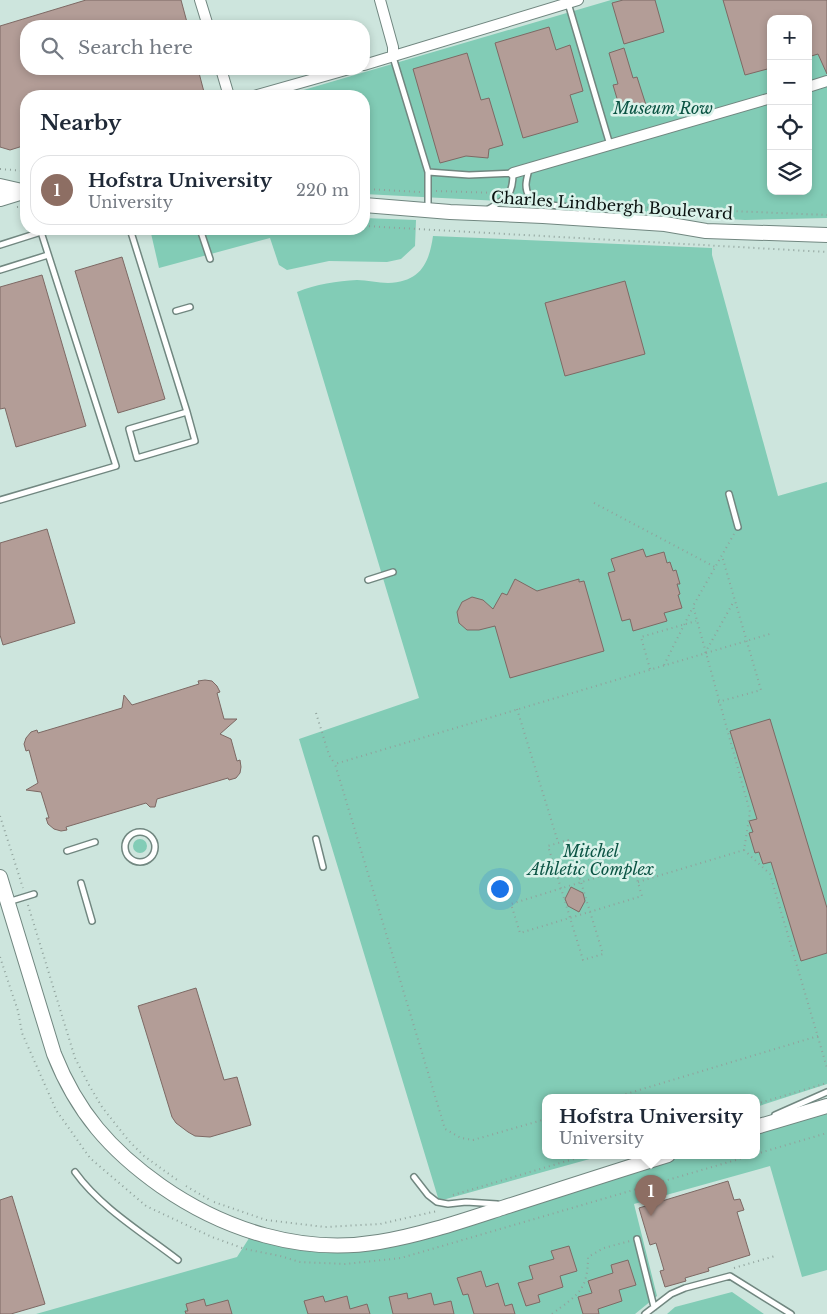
<!DOCTYPE html>
<meta charset="utf-8">
<style>
:root{--surface:#fff;--page:#f6f6f7;--text:#1f2937;--muted:#747a83;--line:#e0e1e3;--accent:#9c331c}
body{margin:0;font-family:"Libre Baskerville",serif;background:var(--page);color:var(--text)}
.controls{position:absolute;right:15px;top:15px;display:grid;overflow:hidden;border-radius:10px;box-shadow:0 2px 8px #0003}
.controls button{width:45px;height:45px;display:grid;place-items:center;padding:0;border:0;border-bottom:1px solid var(--line);background:var(--surface);color:var(--text);font:25px sans-serif}
.you{position:absolute;left:499px;top:888px;width:18px;height:18px;margin:-12px;border:4px solid #fff;border-radius:50%;background:#1a73e8;box-shadow:0 0 0 8px #1a73e833}
.badge{display:grid;place-items:center;width:32px;height:32px;border-radius:50%;background:var(--accent);color:#fff;font-size:16px;font-weight:700}
.pin{position:absolute;translate:-50% -41px;filter:drop-shadow(0 1px 2px #0008)}
.pin::after{content:'';position:absolute;top:26px;width:18px;height:15px;background:inherit;clip-path:polygon(0 0,100% 0,50% 100%)}
.popup{position:absolute;left:542px;top:1094px;width:218px;height:65px;box-sizing:border-box;display:grid;place-content:center;border-radius:10px;background:var(--surface);filter:drop-shadow(0 1px 4px #0005);font-size:16px;white-space:nowrap;color:var(--muted)}
.popup b{font-size:19px;color:var(--text)}
.popup::after{content:'';position:absolute;left:50%;top:100%;margin-left:-10px;border:10px solid transparent;border-top-color:var(--surface)}
.list{margin:0;padding:0;list-style:none}
h2{display:flex;justify-content:space-between;align-items:center;height:65px;margin:0;padding:0 20px;font-size:21px}
h2 small{font-size:16px;font-weight:400;color:var(--muted)}
.list li{display:grid;grid-template-columns:32px 1fr auto;gap:15px;align-items:center;box-sizing:border-box;height:70px;margin:0 10px 10px;padding:0 10px;border:1px solid var(--line);border-radius:20px}
.list b{display:block;font-size:19px;white-space:nowrap}
.list p{margin:0;font-size:16px;white-space:nowrap;color:var(--muted)}
.list em{font-size:16px;font-style:normal;color:var(--muted)}
.icon{flex:none;width:28px;height:28px;fill:none;stroke:currentColor;stroke-width:2;stroke-linecap:round;stroke-linejoin:round}
.map{position:relative;flex:none;width:827px;height:1314px;overflow:hidden}
.search{position:absolute;background:var(--surface);box-shadow:0 2px 8px #0003;left:20px;top:20px;width:350px;height:55px;display:flex;align-items:center;gap:12px;box-sizing:border-box;padding:0 18px;border-radius:20px;color:var(--muted);font-size:19px}
.panel{position:absolute;background:var(--surface);box-shadow:0 2px 8px #0003;left:20px;top:90px;width:350px;height:145px;border-radius:20px}
.map>svg:first-child{display:block}
.green{fill:#82ccb6;fill-rule:evenodd}
.building{fill:#b39d97;stroke:#7d6964}
.lines{fill:none;stroke-linecap:round;stroke-linejoin:round}
.lane-casing{stroke:#718780;stroke-width:8}
.street-casing{stroke:#718780;stroke-width:12}
.secondary-casing{stroke:#718780;stroke-width:16}
.path{stroke:#90a29c;stroke-width:2;stroke-dasharray:1 4;stroke-linecap:butt}
.lane{stroke:#fff;stroke-width:5}
.street{stroke:#fff;stroke-width:10}
.secondary{stroke:#fff;stroke-width:14}
.labels{text-anchor:middle;dominant-baseline:central;stroke-width:5;stroke-linejoin:round;paint-order:stroke}
.park-label{font-size:16px;font-style:italic;fill:#0b5444;stroke:#daf2ea}
.street-label{font-size:16px;fill:#0a1210;stroke:#daf2ea}
</style>
<div class="map">
<svg width="827" height="1314" viewBox="0 0 827 1314">
<rect width="100%" height="100%" fill="#cde5dd"/>
<path class="green" d="M611 0H827V218L745 220 620 213 600 206 364 194V96H283ZM771 19H808V191H771Z
M364 218 416 220 415 246 401 259 387 262 329 261 287 270 279 265 270 238 159 268 150 229H364Z
M433 236 712 248V255L778 496 827 482V1084L756 1107V1097H546V1155H604L439 1201 299 739 419 698 297 292C316 284 337 281 357 280 367 280 378 283 388 283 420 282 429 264 433 236Z
M133 846a7 7 0 1 1 14 0a7 7 0 1 1-14 0Z
M827 1106V1270L802 1277 770 1166 634 1204 657 1296 635 1314H36L237 1257 253 1232 288 1241 378 1242 668 1155H756V1127Z
M732 1292 764 1314H667L675 1307Z"/>
<path class="building" d="M86 0H181L188 26H26V69H198L204 92 189 96H26V145L10 150 0 147V26Z
M623 0H655L664 32 624 44 612 3Z
M723 0H827V74L818 54 808 57V19H771V68L745 75Z
M549 27 556 50 570 45 583 91 570 95 578 122 523 138 495 43Z
M624 48 633 78 637 77 646 105 621 112 613 85 618 84 609 53Z
M467 53 481 100 489 98 503 145 489 149 488 158 466 156 440 163 413 69Z
M122 257 165 399 118 413 75 271Z
M42 275 86 426 16 447 5 408 0 409V287Z
M625 281 645 354 565 376 545 303Z
M47 529 75 623 3 645 0 635V543Z
M643 549 646 557 664 552 667 563 670 562 673 571 676 570 680 584H677L680 594 678 595 682 608 664 613 667 621 633 631 630 619 622 621 608 573 615 571 611 559Z
M515 579 537 591 579 579V582L584 581 604 651 510 678 495 626 479 630H467L459 623 457 612 462 602 472 597 483 600 493 609 502 593 507 595Z
M205 680 212 681 217 686 220 692 217 693 224 719H237L220 734 231 739 237 761 240 760 241 767 240 773 236 778 229 780 228 778 157 799 155 807H150L146 803 66 827 67 830 61 831 54 829 48 824 46 818H49L41 792 26 790 38 783 29 750 26 751 24 744 26 738 31 732 37 730 38 733 122 708 124 695 132 705 199 684 198 681Z
M770 719 827 908V953L801 961 771 862 763 864 759 852 755 853 749 833 753 832 749 821 757 819 730 731Z
M571 887 583 893 585 901 579 912 568 906 565 899Z
M196 988 224 1080 237 1077 251 1125 210 1137 195 1136 188 1132 176 1123 172 1117 138 1006Z
M728 1181 734 1200 740 1199 744 1210 737 1212 750 1255 708 1268 709 1271 685 1278 686 1281 665 1287 660 1271 664 1270 656 1243 650 1245 639 1208Z
M12 1196 45 1304 11 1314H0V1200Z
M569 1246 577 1271 560 1276 563 1287 538 1295 540 1302 526 1306 518 1283 533 1279 529 1266 554 1259 551 1251Z
M628 1260 636 1285 619 1290 622 1301 598 1309 599 1314H583L578 1297 592 1293 588 1281 613 1273 611 1265Z
M481 1271 486 1287 498 1283 505 1306 512 1304 515 1314H474L468 1294 463 1295 457 1278Z
M407 1293 408 1299 431 1293 434 1305 451 1301 454 1314H393L389 1297Z
M323 1296 325 1302 347 1296 350 1309 367 1304 370 1314H308L304 1301Z
M204 1299 206 1306 228 1300 232 1314H186L185 1311H188L186 1304Z"/>
<g class="lines">
<defs>
<path id="lane" d="M568 3 610 145
M393 57 428 172V208
M529 169C528 174 526 180 526 185 526 210 562 204 579 208L586 216
M428 172 469 175 513 173C513 197 506 198 487 210
M130 229 187 412 195 441 137 458 129 429 187 412
M200 229 210 259
M0 245 41 232 116 466 0 500
M0 270 48 255
M176 311 190 307
M729 494 738 527
M368 580 393 572
M125 847a15 15 0 1 1 30 0a15 15 0 1 1-30 0Z
M316 839 323 867
M67 851 95 842
M81 883 92 921
M8 902 34 894
M775 1115 827 1092
M75 1172C101 1208 143 1233 178 1260
M414 1177 428 1195 437 1202 448 1204 466 1202 497 1204
M637 1239 654 1307
M645 1314 671 1294 685 1288 730 1276 791 1314"/>
<path id="street" d="M200 0 208 26
M380 0 393 47V56
M364 65 578 0
M221 69 229 96
M808 87 827 81
M254 96 349 69
M513 173 771 98"/>
<path id="secondary" d="M0 186 22 191
M0 199 26 191
M364 205 450 212 543 216 665 224 706 231 827 235
M0 877 54 1054C77 1112 110 1150 161 1186 224 1230 302 1255 379 1242 421 1235 462 1221 502 1208 558 1190 613 1172 668 1155
M756 1127 827 1106"/>
</defs>
<use href="#lane" class="lane-casing"/>
<use href="#street" class="street-casing"/>
<use href="#secondary" class="secondary-casing"/>
<path class="path" d="M0 169 26 171
M364 189 421 192
M436 191 498 193
M582 201 636 207 827 215
M17 207 26 206
M364 226 827 252
M594 503 715 567
M734 534 693 606 750 812 744 850 770 874 827 1068
M705 653 734 601
M664 665 693 607
M650 669 641 637 696 621
M718 702 761 690 722 556
M517 709 558 842
M316 713 329 755 335 764
M0 816 23 888
M568 840 603 954 583 960 548 846Z
M633 866 642 896 520 933 511 904Z
M638 882 744 850
M28 905 75 1058 89 1085 102 1107 129 1141 144 1156 180 1182
M0 957 18 1011 22 1033 56 1110 90 1158 146 1206 212 1237 245 1249 280 1256 300 1262 345 1264 401 1258 753 1155
M616 1097 818 1036
M756 1104 827 1083
M546 1119 473 1140 461 1138 445 1129 335 764 773 633
M756 1154 827 1133
M186 1186 210 1200
M453 1195 587 1155
M214 1202 266 1220 325 1227 380 1224 437 1211
M734 1268 775 1256
M552 1314C577 1295 588 1291 588 1257L604 1248 630 1241"/>
<use href="#lane" class="lane"/>
<use href="#street" class="street"/>
<use href="#secondary" class="secondary"/>
</g>
<g class="labels">
<g class="park-label">
<text x="663" y="108">Museum Row</text>
<text x="591" y="851">Mitchel<tspan x="591" dy="18">Athletic Complex</tspan></text>
</g>
<g class="street-label">
<text transform="translate(612 205) rotate(4)">Charles Lindbergh Boulevard</text>
</g>
</g>
</svg>
<div class="controls">
<button>+</button>
<button>−</button>
<button><svg class="icon" aria-label="locate" viewBox="0 0 24 24"><circle cx="12" cy="12" r="6"/><path d="M12 2v4M12 18v4M2 12h4M18 12h4"/></svg></button>
<button><svg class="icon" aria-label="layers" viewBox="0 0 24 24"><path d="M12 4l9 5-9 5-9-5zM3 14l9 5 9-5"/></svg></button>
</div>
<div class="you"></div>
<div class="pin badge" style="left:651px;top:1216px;background:#8d6e63">1</div>
<div class="popup"><b>Hofstra University</b>University</div>
<div class="search"><svg class="icon" aria-label="search" viewBox="0 0 24 24"><circle cx="10" cy="10" r="6"/><path d="M15 15l6 6"/></svg>Search here</div>
<section class="panel">
<h2>Nearby<small></small></h2>
<ul class="list">
<li><span class="badge" style="background:#8d6e63">1</span><div><b>Hofstra University</b><p>University</p></div><em>220 m</em></li>
</ul>
</section>
</div>
